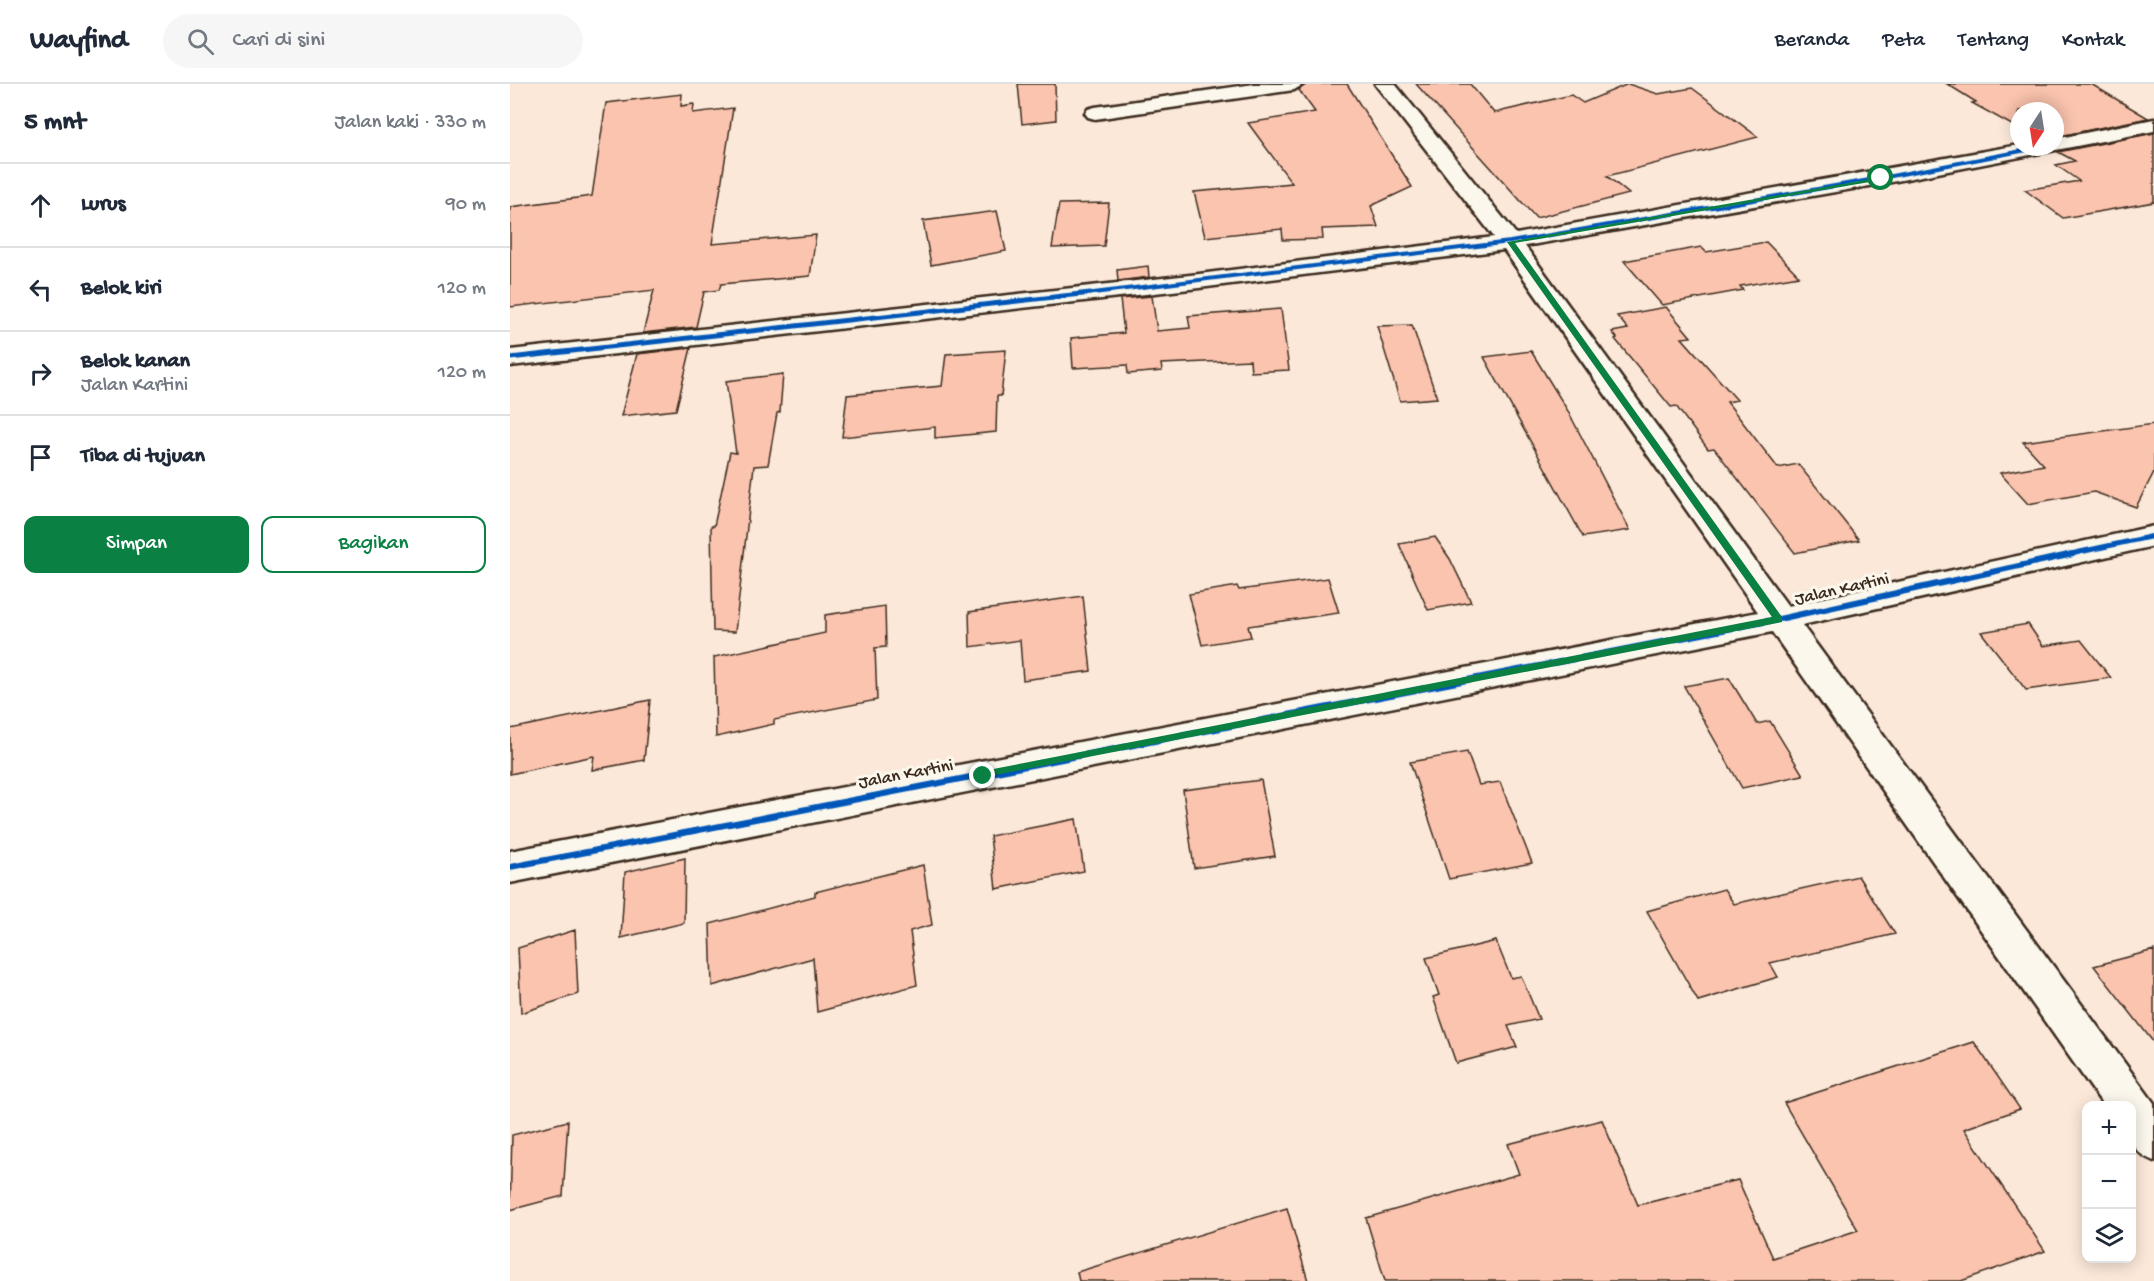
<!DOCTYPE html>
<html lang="id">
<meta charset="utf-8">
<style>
:root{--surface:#fff;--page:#f6f6f7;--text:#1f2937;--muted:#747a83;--line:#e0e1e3;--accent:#0b8043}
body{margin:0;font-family:"Gochi Hand",sans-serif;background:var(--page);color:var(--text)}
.controls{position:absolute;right:18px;bottom:18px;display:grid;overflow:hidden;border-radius:12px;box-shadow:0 3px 15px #0003}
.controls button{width:54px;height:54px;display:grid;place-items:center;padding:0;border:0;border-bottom:2px solid var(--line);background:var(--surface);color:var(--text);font:30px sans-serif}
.compass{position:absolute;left:1500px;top:18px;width:54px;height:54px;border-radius:50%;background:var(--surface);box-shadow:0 3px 15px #0003;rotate:192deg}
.stop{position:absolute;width:18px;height:18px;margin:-14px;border:4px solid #0b8043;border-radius:50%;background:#fff}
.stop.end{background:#0b8043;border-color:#fff;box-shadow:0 2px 6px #0008}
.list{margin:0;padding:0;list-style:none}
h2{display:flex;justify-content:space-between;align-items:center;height:78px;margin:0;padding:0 24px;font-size:26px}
h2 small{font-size:20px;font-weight:400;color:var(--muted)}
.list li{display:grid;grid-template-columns:39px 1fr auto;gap:18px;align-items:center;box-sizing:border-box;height:84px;padding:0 24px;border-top:2px solid var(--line)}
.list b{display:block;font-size:22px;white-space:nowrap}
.list p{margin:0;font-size:20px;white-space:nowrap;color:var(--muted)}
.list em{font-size:20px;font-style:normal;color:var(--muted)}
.actions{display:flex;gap:12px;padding:18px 24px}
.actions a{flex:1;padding:14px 0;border:2px solid var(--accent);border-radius:12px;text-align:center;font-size:21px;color:var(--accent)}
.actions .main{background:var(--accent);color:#fff}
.icon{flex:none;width:33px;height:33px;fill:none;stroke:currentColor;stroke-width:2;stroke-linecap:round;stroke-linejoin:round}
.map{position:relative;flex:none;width:1644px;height:1197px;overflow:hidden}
header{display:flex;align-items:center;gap:36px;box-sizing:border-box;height:84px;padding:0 30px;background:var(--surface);border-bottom:2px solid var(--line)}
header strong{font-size:28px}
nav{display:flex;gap:33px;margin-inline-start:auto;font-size:21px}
.search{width:420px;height:54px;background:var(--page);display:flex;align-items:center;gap:15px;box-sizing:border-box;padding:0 21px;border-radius:33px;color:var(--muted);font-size:22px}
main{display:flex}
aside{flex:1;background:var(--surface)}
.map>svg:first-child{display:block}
.building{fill:#fbc4ae;stroke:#3b2a1e;stroke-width:1.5}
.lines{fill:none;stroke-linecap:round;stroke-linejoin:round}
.street-casing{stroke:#3b2a1e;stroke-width:5}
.street{fill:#fbf7ec;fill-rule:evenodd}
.cycleway-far2-casing{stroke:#fbf7ec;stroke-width:6}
.cycleway-far1-casing{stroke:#fbf7ec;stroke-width:8}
.cycleway-casing{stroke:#fbf7ec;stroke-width:10}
.cycleway-far2{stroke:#0057b8;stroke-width:4}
.cycleway-far1{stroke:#0057b8;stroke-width:5}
.cycleway{stroke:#0057b8;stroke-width:6}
.route{fill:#0b8043}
.labels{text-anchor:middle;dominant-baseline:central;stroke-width:6;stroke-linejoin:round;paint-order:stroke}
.street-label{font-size:18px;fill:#3b2a1e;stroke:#fbf7ec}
</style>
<header>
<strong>Wayfind</strong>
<div class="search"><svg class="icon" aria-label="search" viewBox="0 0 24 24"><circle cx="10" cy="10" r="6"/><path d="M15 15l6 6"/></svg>Cari di sini</div>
<nav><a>Beranda</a><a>Peta</a><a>Tentang</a><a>Kontak</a></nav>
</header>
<main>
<aside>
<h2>5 mnt<small>Jalan kaki · 330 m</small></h2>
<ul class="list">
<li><svg class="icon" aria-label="ahead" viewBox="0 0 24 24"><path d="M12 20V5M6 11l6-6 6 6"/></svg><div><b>Lurus</b></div><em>90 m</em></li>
<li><svg class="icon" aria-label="left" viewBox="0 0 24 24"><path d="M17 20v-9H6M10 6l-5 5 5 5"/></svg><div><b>Belok kiri</b></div><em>120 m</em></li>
<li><svg class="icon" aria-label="right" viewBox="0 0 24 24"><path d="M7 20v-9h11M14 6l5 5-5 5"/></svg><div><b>Belok kanan</b><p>Jalan Kartini</p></div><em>120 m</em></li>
<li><svg class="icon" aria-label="arrive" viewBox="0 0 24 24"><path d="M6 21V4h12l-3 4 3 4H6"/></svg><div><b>Tiba di tujuan</b></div></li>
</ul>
<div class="actions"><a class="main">Simpan</a><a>Bagikan</a></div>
</aside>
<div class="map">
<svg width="1644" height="1197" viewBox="0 0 1644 1197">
<rect width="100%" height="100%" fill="#fbe8d9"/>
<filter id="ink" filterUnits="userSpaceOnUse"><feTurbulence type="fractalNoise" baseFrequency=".0167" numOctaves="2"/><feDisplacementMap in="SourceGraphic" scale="12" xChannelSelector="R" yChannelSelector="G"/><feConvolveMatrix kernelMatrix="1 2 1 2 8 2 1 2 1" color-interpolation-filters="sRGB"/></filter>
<g filter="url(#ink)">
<path class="building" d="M508 0H545L546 36 512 40Z
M796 0H837L902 103 861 122 868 143 812 145 813 155 773 156 772 145 695 153 684 108 782 99 738 39 805 28 789 6Z
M906 0H960L984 29 1061 11 1073 19 1118 0 1148 10 1182 4 1248 53 1097 92 1119 110 1026 134Z
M1437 0H1581L1638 34 1545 53V27H1509V45L1462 19 1466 18Z
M172 10 171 22 184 20 183 29 223 24 202 160 306 151 300 192 211 200 209 206 194 208 186 243 133 249 144 206 0 223V123L82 112 96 19Z
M1644 49V118L1553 134 1515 106 1569 97 1546 81 1565 77 1548 68Z
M599 119 594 162 542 164 549 120Z
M487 127 496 167 421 181 413 137Z
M1256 158 1289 192 1230 202 1233 206 1152 221 1114 177 1191 163 1196 168Z
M638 182 639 193 608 197 607 186Z
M642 212 647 247 680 244 678 232 771 225 779 286 741 288 740 276 651 280 652 287 618 290 617 281 563 284 561 254 614 249 610 215Z
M1156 223 1181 253 1172 254 1227 316 1217 318 1268 384 1288 380 1349 456 1285 469 1204 364 1198 365 1166 322 1161 323 1105 255 1107 254 1102 248 1118 245 1107 232Z
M902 241 927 314 890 317 867 242Z
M181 264 166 326 111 332 127 270Z
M496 266 491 312H487L486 348 425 354V343L332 353 337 311 432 302 436 270Z
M1021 267 1058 327 1120 446 1073 453 974 273Z
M273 290 270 328 267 329 258 381 244 382 225 548 203 547 201 442H204L220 368 226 369 216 297Z
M1644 340V388L1626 423 1584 408 1518 420 1490 389 1534 381 1513 358Z
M925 453 940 475 961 518 918 526 889 460Z
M818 494 829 529 738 542 741 553 692 561 679 510 727 502 729 506Z
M573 512 581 587 513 596 510 556 460 563 459 528Z
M375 522 376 563 365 564 367 616 264 636V640L206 653 204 573 315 549V531Z
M1518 540 1533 562 1571 556 1601 594 1516 606 1471 548Z
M1219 594 1247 640 1260 637 1293 691 1232 704 1174 602Z
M140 616 134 676 82 686 84 672 0 690V645Z
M957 668 969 701 990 698 1022 779 939 795 900 678Z
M751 696 765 772 684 784 673 706Z
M566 735 574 787 486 805 480 752Z
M175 774 174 839 111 854 115 788Z
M413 781 422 841 400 847 407 901 307 928 303 874 202 902 200 840 305 812V808Z
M1348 792 1385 850 1260 879 1268 893 1188 917 1137 827 1214 805 1224 820Z
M65 846 68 910 11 929 8 864Z
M986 857 1001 894 1011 892 1029 935 998 942 1007 963 946 979 923 913 929 911 916 874Z
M1644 866V959L1584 882Z
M1464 958 1510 1025 1454 1045 1535 1167 1451 1197H875L856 1134 1009 1090 998 1060 1092 1036 1128 1121 1228 1096 1263 1174 1348 1146 1274 1019Z
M58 1037 53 1112 0 1126 2 1051Z
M777 1124 798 1197H569L567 1188Z"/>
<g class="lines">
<defs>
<path id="street" d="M744 0H794L784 6 585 35 578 33 575 29 578 25 585 23Z
M865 0H885L1006 150 1509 61 1545 63V55L1644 35V47L1371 100 1015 162 1278 522 1644 442V462L1292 541 1644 1019V1077C1614 1065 1622 1049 1622 1022H1594L1262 548 0 799V767L1248 528 994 166 689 204 0 282V266L689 190 984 153Z"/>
</defs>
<use href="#street" class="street-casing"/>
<use href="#street" class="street"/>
<defs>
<path id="cycleway-far2" d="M567 211 1000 158 1371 94 1532 63"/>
<path id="cycleway-far1" d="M0 274 580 209
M1556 471 1644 452"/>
<path id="cycleway" d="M0 783 1269 535 1563 470"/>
</defs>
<use href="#cycleway-far2" class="cycleway-far2-casing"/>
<use href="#cycleway-far1" class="cycleway-far1-casing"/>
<use href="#cycleway" class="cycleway-casing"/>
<use href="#cycleway-far2" class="cycleway-far2"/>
<use href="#cycleway-far1" class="cycleway-far1"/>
<use href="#cycleway" class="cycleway"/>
</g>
</g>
<path class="route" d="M1373 93 1371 96 1005 159 1272 533V538L470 694V689L473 687 1262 533 997 158Z"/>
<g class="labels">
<g class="street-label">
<text transform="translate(1332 506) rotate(-13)">Jalan Kartini</text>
<text transform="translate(396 691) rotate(-11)">Jalan Kartini</text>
</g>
</g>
</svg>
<div class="controls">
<button>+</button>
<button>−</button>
<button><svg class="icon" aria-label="layers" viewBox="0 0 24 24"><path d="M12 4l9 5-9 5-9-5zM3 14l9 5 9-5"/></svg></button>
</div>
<svg class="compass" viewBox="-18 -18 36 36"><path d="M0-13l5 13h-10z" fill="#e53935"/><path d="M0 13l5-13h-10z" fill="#747a83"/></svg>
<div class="stop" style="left:1371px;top:94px"></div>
<div class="stop end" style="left:473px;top:692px"></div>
</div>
</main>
